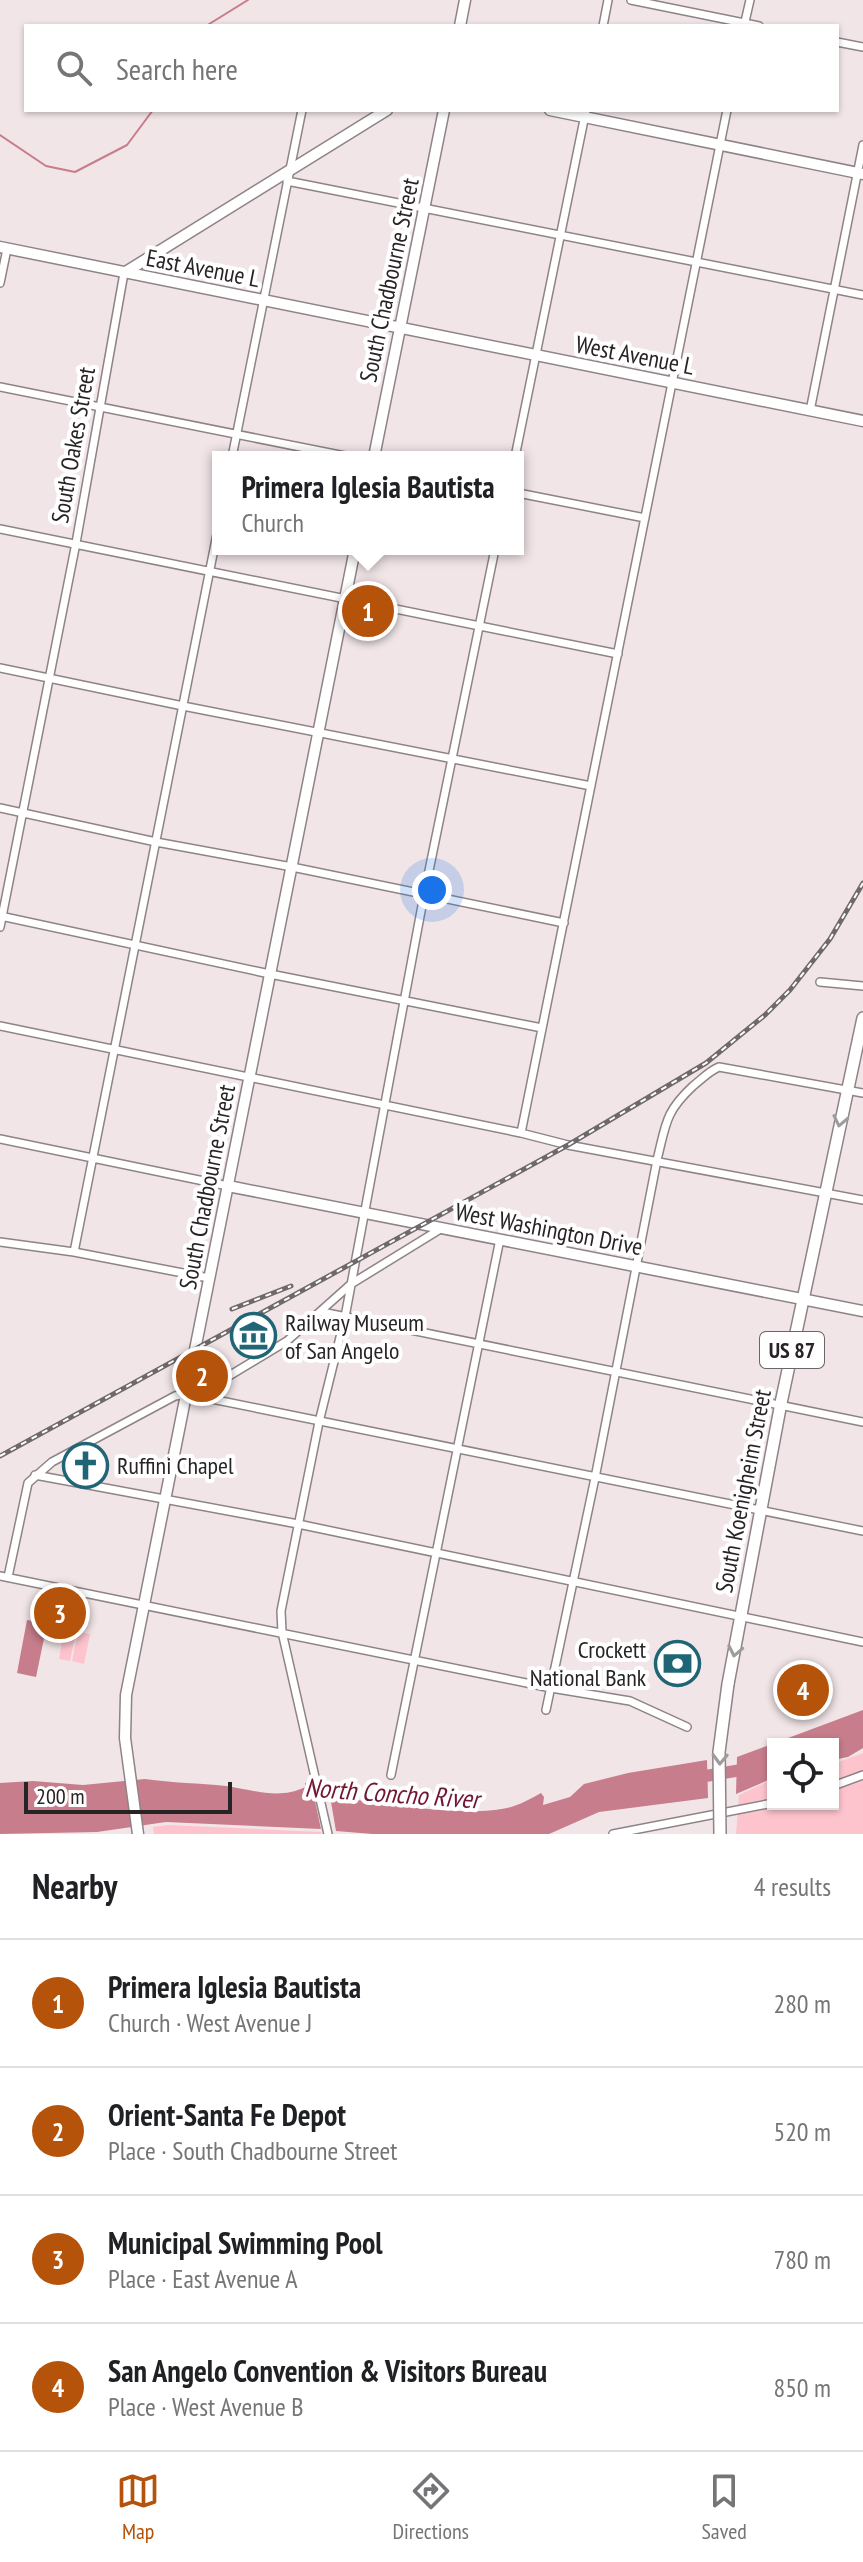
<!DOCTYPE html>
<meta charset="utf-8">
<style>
:root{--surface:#fff;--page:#f2f2f2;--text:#202124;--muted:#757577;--line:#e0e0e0;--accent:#b45309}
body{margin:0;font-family:"PT Sans Narrow",sans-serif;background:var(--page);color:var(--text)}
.controls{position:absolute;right:24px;bottom:24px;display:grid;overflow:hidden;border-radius:0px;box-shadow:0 2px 6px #0004}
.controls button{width:72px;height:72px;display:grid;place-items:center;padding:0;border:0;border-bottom:2px solid var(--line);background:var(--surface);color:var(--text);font:40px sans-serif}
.scale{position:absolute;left:24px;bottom:20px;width:208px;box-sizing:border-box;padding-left:8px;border:4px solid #282425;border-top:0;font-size:22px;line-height:28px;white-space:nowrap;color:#282425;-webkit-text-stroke:6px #fff;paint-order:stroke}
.you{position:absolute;left:432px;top:890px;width:28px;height:28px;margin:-20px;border:6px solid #fff;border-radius:50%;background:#1a73e8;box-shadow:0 0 0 12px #1a73e833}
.badge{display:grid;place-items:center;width:52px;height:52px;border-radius:50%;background:var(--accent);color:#fff;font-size:26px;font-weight:700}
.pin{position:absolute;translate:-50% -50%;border:4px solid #fff;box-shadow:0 2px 8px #0006}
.popup{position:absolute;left:212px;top:451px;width:312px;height:104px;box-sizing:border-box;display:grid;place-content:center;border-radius:0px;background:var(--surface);filter:drop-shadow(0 2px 6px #0005);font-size:26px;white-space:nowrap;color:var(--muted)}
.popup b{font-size:30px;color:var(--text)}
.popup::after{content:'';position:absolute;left:50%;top:100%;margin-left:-16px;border:16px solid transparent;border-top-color:var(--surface)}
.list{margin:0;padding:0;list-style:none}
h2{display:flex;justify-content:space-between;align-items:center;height:104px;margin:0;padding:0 32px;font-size:34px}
h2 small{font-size:26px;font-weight:400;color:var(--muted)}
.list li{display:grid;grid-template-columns:52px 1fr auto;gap:24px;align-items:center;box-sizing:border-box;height:128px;padding:0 32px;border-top:2px solid var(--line)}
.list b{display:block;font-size:30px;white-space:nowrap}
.list p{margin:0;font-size:26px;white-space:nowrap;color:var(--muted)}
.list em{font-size:26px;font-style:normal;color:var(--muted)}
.icon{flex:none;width:44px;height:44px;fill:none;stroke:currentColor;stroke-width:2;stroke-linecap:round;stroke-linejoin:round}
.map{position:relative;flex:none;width:863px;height:1834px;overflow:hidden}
.search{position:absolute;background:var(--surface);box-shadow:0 2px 6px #0004;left:24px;right:24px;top:24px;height:88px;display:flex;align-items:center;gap:20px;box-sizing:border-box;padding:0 28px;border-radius:0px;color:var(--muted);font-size:30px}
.sheet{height:616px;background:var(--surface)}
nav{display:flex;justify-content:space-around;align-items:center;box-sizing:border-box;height:112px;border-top:2px solid var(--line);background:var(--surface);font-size:22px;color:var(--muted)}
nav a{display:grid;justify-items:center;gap:4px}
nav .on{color:var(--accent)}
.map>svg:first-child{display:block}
.green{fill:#fec4ce}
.water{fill:#c77d8b}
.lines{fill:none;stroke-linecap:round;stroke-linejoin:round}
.stream{stroke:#c77d8b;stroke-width:2}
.river{stroke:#c77d8b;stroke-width:12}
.street-casing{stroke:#8e8385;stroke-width:10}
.secondary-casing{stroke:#8e8385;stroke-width:13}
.primary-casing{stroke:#8e8385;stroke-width:14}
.street{stroke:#fff;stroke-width:7}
.secondary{stroke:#fff;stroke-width:10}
.primary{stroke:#fff;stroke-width:11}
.rail-casing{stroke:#70696b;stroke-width:5}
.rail{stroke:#fff;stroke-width:2;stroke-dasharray:6;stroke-linecap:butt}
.primary-bridge-casing{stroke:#8e8385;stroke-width:14;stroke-linecap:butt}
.primary-bridge{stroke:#fff;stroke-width:11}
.oneway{stroke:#9e9c9d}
.labels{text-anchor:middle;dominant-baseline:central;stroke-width:8;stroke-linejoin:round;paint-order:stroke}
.shield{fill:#fff;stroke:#686666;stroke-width:2}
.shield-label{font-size:22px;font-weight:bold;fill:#282425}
.street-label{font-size:24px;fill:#282425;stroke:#fff}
.poi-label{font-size:24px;fill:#282425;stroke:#fff;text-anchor:start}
.water-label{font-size:26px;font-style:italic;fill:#701733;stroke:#fff}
</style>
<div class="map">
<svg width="863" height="1834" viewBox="0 0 863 1834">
<rect width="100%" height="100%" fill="#f1e5e7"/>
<path class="green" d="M64 1630 76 1632 70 1661 59 1659Z
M78 1632 90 1634 84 1664 72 1661Z
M863 1753V1834H736L739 1795 773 1779V1804H833V1764Z
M168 1825 321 1832V1834H154L153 1827Z"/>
<path class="water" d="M27 1620 47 1624 36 1677 17 1673Z
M863 1710V1748L848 1757 833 1760V1744H773V1778L736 1794 737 1757Z
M707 1760 708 1798 599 1812 549 1834H373L336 1831 330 1796C375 1802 472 1820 514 1806 523 1803 532 1798 541 1793L544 1797 543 1805 570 1797 584 1784 628 1773Z
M145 1779C172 1783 199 1783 226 1786 254 1790 279 1800 305 1787V1783L311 1782 321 1829 166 1822 97 1832 0 1834V1783L33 1781 83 1785Z"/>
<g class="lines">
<path class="stream" d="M206 26 248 0
M0 135 46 166 75 172 127 145 153 110"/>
<path class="river" d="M694 1778 753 1768 773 1761"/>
<defs>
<path id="street" d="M631 0 759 26
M603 26 608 0
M744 26 750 0
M837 42 863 47
M287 181 863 295
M0 283 7 249
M0 387 350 457
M810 411 863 145
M232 457 302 110
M515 457 586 110
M518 493 645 518
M0 529 618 654
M0 668 183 706 591 786
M0 808 156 842 292 867 564 923
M0 916 270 974 542 1028
M0 927 76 543 124 273
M820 982 863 986
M0 1026 521 1133 568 1145 863 1200
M521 1133 727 110
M0 1139 228 1186
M0 1242 74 1252 209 1278
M74 1252 218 529
M322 1312 863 1422
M203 1396 209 1388 287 1341 351 1284 442 1228
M35 1475 298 1524 863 1642
M0 1576 551 1688 630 1701 687 1727
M8 1577 28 1483 52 1462 175 1396 187 1394 863 1531
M546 1710 595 1478 657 1160C666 1124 665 1112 693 1086 702 1079 709 1071 719 1067L863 1093
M391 1775 500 1239
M833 1786 863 1775
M328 1834 282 1632 281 1611 319 1422 345 1317 424 895 495 549
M613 1834 773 1803"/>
<path id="secondary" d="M460 26 465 0
M550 110 863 174
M0 247 863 421
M124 273 387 110
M374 457 444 110
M228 1186 863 1311
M138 1834 125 1738 126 1695 355 549"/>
<path id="primary" d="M728 1684 781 1403 863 1018"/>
</defs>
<use href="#street" class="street-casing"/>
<use href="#secondary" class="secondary-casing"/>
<use href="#primary" class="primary-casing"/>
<use href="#street" class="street"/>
<use href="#secondary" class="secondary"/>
<use href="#primary" class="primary"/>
<defs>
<path id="rail" d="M232 1309 291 1286
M0 1456 568 1145 706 1063 765 1015 790 990 830 939 863 883"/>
</defs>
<use href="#rail" class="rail-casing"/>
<use href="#rail" class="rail"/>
<defs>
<path id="primary-bridge" d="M720 1834 719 1752 728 1684"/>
</defs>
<use href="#primary-bridge" class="primary-bridge-casing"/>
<use href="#primary-bridge" class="primary-bridge"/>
</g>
<defs><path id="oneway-chevron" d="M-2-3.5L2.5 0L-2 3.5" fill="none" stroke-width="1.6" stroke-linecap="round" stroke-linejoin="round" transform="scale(2)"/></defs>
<g class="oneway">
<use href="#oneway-chevron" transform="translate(840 1121) rotate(102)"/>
<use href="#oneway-chevron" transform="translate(735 1651) rotate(101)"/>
<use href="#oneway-chevron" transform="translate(720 1759) rotate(92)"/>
</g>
<defs>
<symbol id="museum-ring" viewBox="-11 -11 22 22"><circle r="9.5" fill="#fff" stroke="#206576" stroke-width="1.5"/><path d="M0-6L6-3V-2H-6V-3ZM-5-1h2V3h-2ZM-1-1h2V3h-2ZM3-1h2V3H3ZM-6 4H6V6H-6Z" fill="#206576"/></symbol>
<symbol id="church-ring" viewBox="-11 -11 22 22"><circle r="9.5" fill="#fff" stroke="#206576" stroke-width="1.5"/><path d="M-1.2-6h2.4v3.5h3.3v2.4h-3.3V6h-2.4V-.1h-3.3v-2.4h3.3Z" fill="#206576"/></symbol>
<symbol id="bank-ring" viewBox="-11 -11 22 22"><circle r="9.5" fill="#fff" stroke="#206576" stroke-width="1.5"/><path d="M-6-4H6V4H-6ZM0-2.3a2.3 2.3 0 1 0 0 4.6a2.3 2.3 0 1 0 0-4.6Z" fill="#206576"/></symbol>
</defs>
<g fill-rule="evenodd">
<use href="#museum-ring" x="228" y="1310" width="51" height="51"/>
<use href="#church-ring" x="60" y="1440" width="51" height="51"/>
<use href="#bank-ring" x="652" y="1638" width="51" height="51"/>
</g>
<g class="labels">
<rect class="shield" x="760" y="1332" width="64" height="36" rx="6"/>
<g class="shield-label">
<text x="792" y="1350">US 87</text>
</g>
<g class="street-label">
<text transform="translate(203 268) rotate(11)">East Avenue L</text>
<text transform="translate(389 280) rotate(-78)">South Chadbourne Street</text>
<text transform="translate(635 355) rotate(11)">West Avenue L</text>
<text transform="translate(73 445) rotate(-80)">South Oakes Street</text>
<text transform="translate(207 1187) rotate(-79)">South Chadbourne Street</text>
<text transform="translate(549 1229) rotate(11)">West Washington Drive</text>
<text transform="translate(743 1491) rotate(-79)">South Koenigheim Street</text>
</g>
<g class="poi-label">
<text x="285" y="1322">Railway Museum<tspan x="285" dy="28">of San Angelo</tspan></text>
<text x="117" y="1465">Ruffini Chapel</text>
<text x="646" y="1649" text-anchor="end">Crockett<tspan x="646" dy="28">National Bank</tspan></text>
</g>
<g class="water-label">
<text transform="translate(392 1793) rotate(4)">North Concho River</text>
</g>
</g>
</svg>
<div class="controls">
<button><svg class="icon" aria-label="locate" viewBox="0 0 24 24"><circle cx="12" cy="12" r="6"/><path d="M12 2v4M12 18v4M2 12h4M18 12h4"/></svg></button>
</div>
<div class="scale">200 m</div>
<div class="you"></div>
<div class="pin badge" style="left:368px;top:611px">1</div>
<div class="popup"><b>Primera Iglesia Bautista</b>Church</div>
<div class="pin badge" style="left:202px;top:1376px">2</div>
<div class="pin badge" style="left:60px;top:1613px">3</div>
<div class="pin badge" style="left:803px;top:1690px">4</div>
<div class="search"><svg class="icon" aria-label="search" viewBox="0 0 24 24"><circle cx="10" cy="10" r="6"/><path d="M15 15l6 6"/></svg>Search here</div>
</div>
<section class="sheet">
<h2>Nearby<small>4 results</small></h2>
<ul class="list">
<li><span class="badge">1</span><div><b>Primera Iglesia Bautista</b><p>Church · West Avenue J</p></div><em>280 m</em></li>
<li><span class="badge">2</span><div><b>Orient-Santa Fe Depot</b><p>Place · South Chadbourne Street</p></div><em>520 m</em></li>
<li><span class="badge">3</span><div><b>Municipal Swimming Pool</b><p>Place · East Avenue A</p></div><em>780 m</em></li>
<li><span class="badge">4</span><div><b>San Angelo Convention &amp; Visitors Bureau</b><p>Place · West Avenue B</p></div><em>850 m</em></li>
</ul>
</section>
<nav>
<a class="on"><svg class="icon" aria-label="map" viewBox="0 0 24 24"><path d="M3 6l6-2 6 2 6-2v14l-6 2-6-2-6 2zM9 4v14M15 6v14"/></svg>Map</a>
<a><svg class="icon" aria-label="directions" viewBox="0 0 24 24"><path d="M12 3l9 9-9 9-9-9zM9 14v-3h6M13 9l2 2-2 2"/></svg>Directions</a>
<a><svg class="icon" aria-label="saved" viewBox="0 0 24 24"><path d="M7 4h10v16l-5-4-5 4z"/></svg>Saved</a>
</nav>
